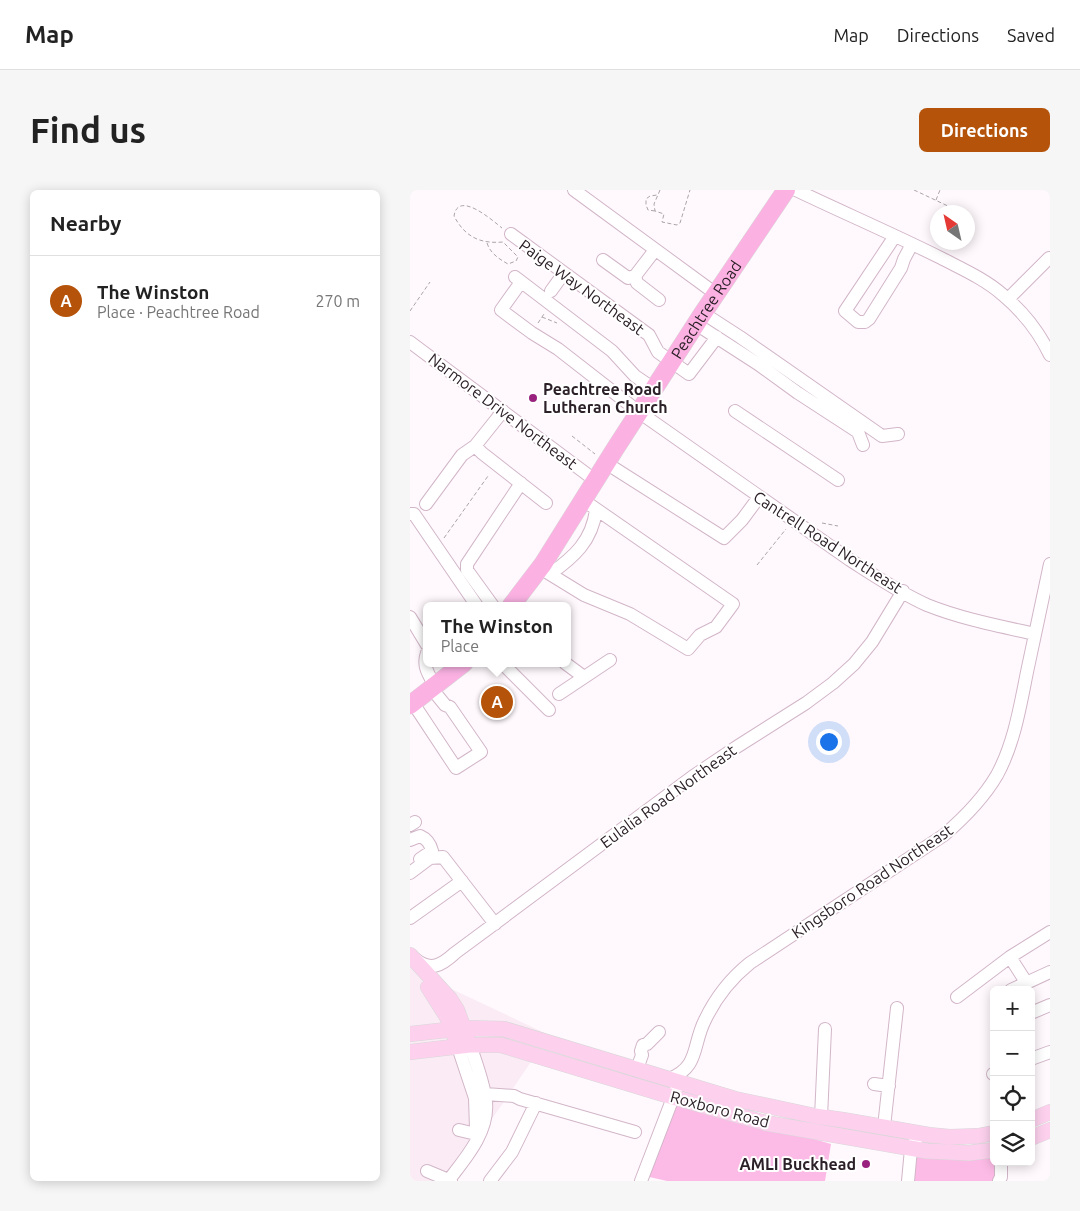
<!DOCTYPE html>
<meta charset="utf-8">
<style>
:root{--surface:#fff;--page:#f6f6f6;--text:#222;--muted:#767676;--line:#e0e0e0;--accent:#b45309}
body{margin:0;font-family:Ubuntu,sans-serif;background:var(--page);color:var(--text)}
.controls{position:absolute;right:15px;bottom:15px;display:grid;overflow:hidden;border-radius:8px;box-shadow:0 2px 12px #0003}
.controls button{width:45px;height:45px;display:grid;place-items:center;padding:0;border:0;border-bottom:1px solid var(--line);background:var(--surface);color:var(--text);font:25px sans-serif}
.compass{position:absolute;left:520px;top:15px;width:45px;height:45px;border-radius:50%;background:var(--surface);box-shadow:0 2px 12px #0003;rotate:326deg}
.you{position:absolute;left:418px;top:551px;width:18px;height:18px;margin:-12px;border:4px solid #fff;border-radius:50%;background:#1a73e8;box-shadow:0 0 0 8px #1a73e833}
.badge{display:grid;place-items:center;width:32px;height:32px;border-radius:50%;background:var(--accent);color:#fff;font-size:16px;font-weight:700}
.pin{position:absolute;translate:-50% -50%;border:2px solid #fff;box-shadow:0 1px 5px #0006}
.popup{position:absolute;left:13px;top:412px;width:148px;height:65px;box-sizing:border-box;display:grid;place-content:center;border-radius:8px;background:var(--surface);filter:drop-shadow(0 1px 4px #0005);font-size:16px;white-space:nowrap;color:var(--muted)}
.popup b{font-size:19px;color:var(--text)}
.popup::after{content:'';position:absolute;left:50%;top:100%;margin-left:-10px;border:10px solid transparent;border-top-color:var(--surface)}
.list{margin:0;padding:0;list-style:none}
h2{display:flex;justify-content:space-between;align-items:center;height:65px;margin:0;padding:0 20px;font-size:21px}
h2 small{font-size:16px;font-weight:400;color:var(--muted)}
.list li{display:grid;grid-template-columns:32px 1fr auto;gap:15px;align-items:center;box-sizing:border-box;height:90px;padding:0 20px;border-top:1px solid var(--line)}
.list b{display:block;font-size:19px;white-space:nowrap}
.list p{margin:0;font-size:16px;white-space:nowrap;color:var(--muted)}
.list em{font-size:16px;font-style:normal;color:var(--muted)}
.icon{flex:none;width:28px;height:28px;fill:none;stroke:currentColor;stroke-width:2;stroke-linecap:round;stroke-linejoin:round}
.map{position:relative;flex:none;width:640px;height:991px;overflow:hidden;border-radius:8px}
header{display:flex;align-items:center;gap:30px;box-sizing:border-box;height:70px;padding:0 25px;background:var(--surface);border-bottom:1px solid var(--line)}
header strong{font-size:24px}
nav{display:flex;gap:28px;margin-inline-start:auto;font-size:18px}
.intro{display:flex;align-items:center;justify-content:space-between;box-sizing:border-box;height:120px;padding:0 30px}
h1{margin:0;font-size:35px}
.button{padding:12px 22px;border-radius:8px;background:var(--accent);color:#fff;font-size:18px;font-weight:700}
main{display:flex;gap:30px;padding:0 30px}
aside{flex:1;background:var(--surface);border-radius:8px;box-shadow:0 2px 12px #0003}
.map>svg:first-child{display:block}
.built{fill:#faebf4}
.green{fill:#fcbbe6}
.lines{fill:none;stroke-linecap:round;stroke-linejoin:round}
.minor-casing{stroke:#d2b6c8;stroke-width:14}
.major-casing{stroke:#d9d7d8;stroke-width:16}
.highway-casing{stroke:#d9d7d8;stroke-width:19}
.path{stroke:#aba3a8;stroke-width:1;stroke-dasharray:4 2.5;stroke-linecap:butt}
.minor{stroke:#fff;stroke-width:12}
.major{stroke:#fdd1ee;stroke-width:15}
.highway{stroke:#fbb2e3;stroke-width:18}
.poi-dot{fill:#98227d;stroke:#fff;stroke-width:2}
.labels{text-anchor:middle;dominant-baseline:central;stroke-width:4;stroke-linejoin:round;paint-order:stroke}
.street-label{font-size:16px;fill:#2c2128;stroke:#fff}
.poi-label{font-size:16px;font-weight:bold;fill:#2c2128;stroke:#fff;text-anchor:start}
</style>
<header>
<strong>Map</strong>
<nav><a>Map</a><a>Directions</a><a>Saved</a></nav>
</header>
<div class="intro"><h1>Find us</h1><a class="button">Directions</a></div>
<main>
<aside>
<h2>Nearby<small></small></h2>
<ul class="list">
<li><span class="badge">A</span><div><b>The Winston</b><p>Place · Peachtree Road</p></div><em>270 m</em></li>
</ul>
</aside>
<div class="map">
<svg width="640" height="991" viewBox="0 0 640 991">
<rect width="100%" height="100%" fill="#fff9fd"/>
<path class="built" d="M0 770 16 787 139 845 91 916 38 991H0Z"/>
<path class="green" d="M263 907 421 954 415 991H257L235 986Z
M584 958V972H591L589 991H498L501 959Z"/>
<g class="lines">
<defs>
<path id="minor" d="M164 0 306 104
M386 0C434 23 483 44 531 68 552 79 575 89 593 105 612 121 629 142 640 165
M101 44 239 145 248 162 279 184 307 147
M485 46 435 121 448 132H455L459 129 491 78 494 69 502 54
M245 60 225 86 227 93 249 110
M193 70 218 88 225 86
M105 87 202 161 225 186 244 199
M111 92 91 120 122 143 148 159 229 222 440 370C465 386 490 403 517 415 552 429 589 436 625 444
M141 101 154 83
M598 109 639 68
M293 123 330 147 472 246 488 244
M286 134 348 174 388 203 448 242 453 255
M0 152 186 291
M325 221 428 290
M65 256 72 263 136 313
M196 273 314 348 332 330 349 307
M16 314 52 265 65 256 93 221
M0 324H4L67 416
M130 378 174 405 220 424 278 459 290 445 306 437 323 414 173 310
M140 384C164 367 182 351 186 320
M83 416 57 380V374L111 293
M0 427 17 455
M17 463C12 476 19 485 25 496
M92 473 139 520
M155 473 174 487
M149 504 200 470
M3 513 46 578 71 562 40 517 35 515 22 499
M0 635 5 632
M0 650 10 646C17 649 20 653 22 661L10 669
M0 683 20 668 33 667 85 734
M0 728 52 691
M600 767 616 792
M5 769C21 782 32 775 45 763L282 587 325 558 396 513 423 493 444 474 462 452 493 401
M601 800 640 782
M547 807 600 767 640 742
M621 823 640 815
M48 857 65 908 66 939
M621 869 640 862
M227 879 232 865 231 861 233 855 237 854 249 842
M583 884H584
M259 889C290 877 282 855 295 830 306 807 320 789 340 773L534 645C555 627 573 609 587 585 604 554 610 517 617 482 625 446 632 410 640 374
M464 894 479 896
M75 904 104 906 110 909 225 942
M411 927 415 839
M474 937 487 818
M49 940 66 944
M17 981 41 991
M38 991C55 969 79 942 76 912 74 893 66 873 60 855
M80 991 102 962 126 913
M231 991 269 892
M498 991 501 959 506 950
M589 991 591 987V972"/>
<path id="major" d="M0 765 40 809 47 820 57 847
M18 797 37 827 45 847
M0 844 54 838 94 839 325 909 405 926 433 930 519 945 540 947 568 946 584 943
M0 862 60 855H91L263 907 356 933 517 961 559 963 584 960
M621 930 640 922
M621 948 640 940"/>
<g id="highway">
<path id="s1" d="M101 416 133 374 205 259 293 123 376 0"/>
<path d="M0 515 54 473"/>
</g>
</defs>
<use href="#minor" class="minor-casing"/>
<use href="#major" class="major-casing"/>
<use href="#highway" class="highway-casing"/>
<path class="path" d="M250 0 244 14 245 21 254 24 252 32 267 35 270 33 280 0
M504 0 540 17
M526 10 530 0
M245 21 238 20 236 15V9L240 6 247 5
M77 53C80 63 89 69 98 74L106 71 108 67 93 52C70 54 55 47 44 26 48 0 82 30 92 38
M0 121 20 92
M132 127 147 133
M128 133 134 124
M162 246 185 264
M412 333 428 336
M34 348 78 286
M347 375 376 339"/>
<use href="#minor" class="minor"/>
<use href="#major" class="major"/>
<use href="#highway" class="highway"/>
</g>
<g class="poi-dot">
<circle cx="123" cy="208" r="5"/>
<circle cx="456" cy="974" r="5"/>
</g>
<g class="labels">
<g class="street-label">
<text transform="translate(172 97) rotate(36)">Paige Way Northeast</text>
<text stroke="none"><textPath href="#s1" startOffset="355">Peachtree Road</textPath></text>
<text transform="translate(93 221) rotate(37)">Narmore Drive Northeast</text>
<text transform="translate(418 352) rotate(33)">Cantrell Road Northeast</text>
<text transform="translate(258 606) rotate(-36)">Eulalia Road Northeast</text>
<text transform="translate(462 691) rotate(-34)">Kingsboro Road Northeast</text>
<text transform="translate(310 919) rotate(15)">Roxboro Road</text>
</g>
<g class="poi-label">
<text x="133" y="199">Peachtree Road<tspan x="133" dy="18">Lutheran Church</tspan></text>
<text x="446" y="974" text-anchor="end">AMLI Buckhead</text>
</g>
</g>
</svg>
<div class="controls">
<button>+</button>
<button>−</button>
<button><svg class="icon" aria-label="locate" viewBox="0 0 24 24"><circle cx="12" cy="12" r="6"/><path d="M12 2v4M12 18v4M2 12h4M18 12h4"/></svg></button>
<button><svg class="icon" aria-label="layers" viewBox="0 0 24 24"><path d="M12 4l9 5-9 5-9-5zM3 14l9 5 9-5"/></svg></button>
</div>
<svg class="compass" viewBox="-18 -18 36 36"><path d="M0-13l5 13h-10z" fill="#e53935"/><path d="M0 13l5-13h-10z" fill="#767676"/></svg>
<div class="you"></div>
<div class="pin badge" style="left:87px;top:512px">A</div>
<div class="popup"><b>The Winston</b>Place</div>
</div>
</main>
